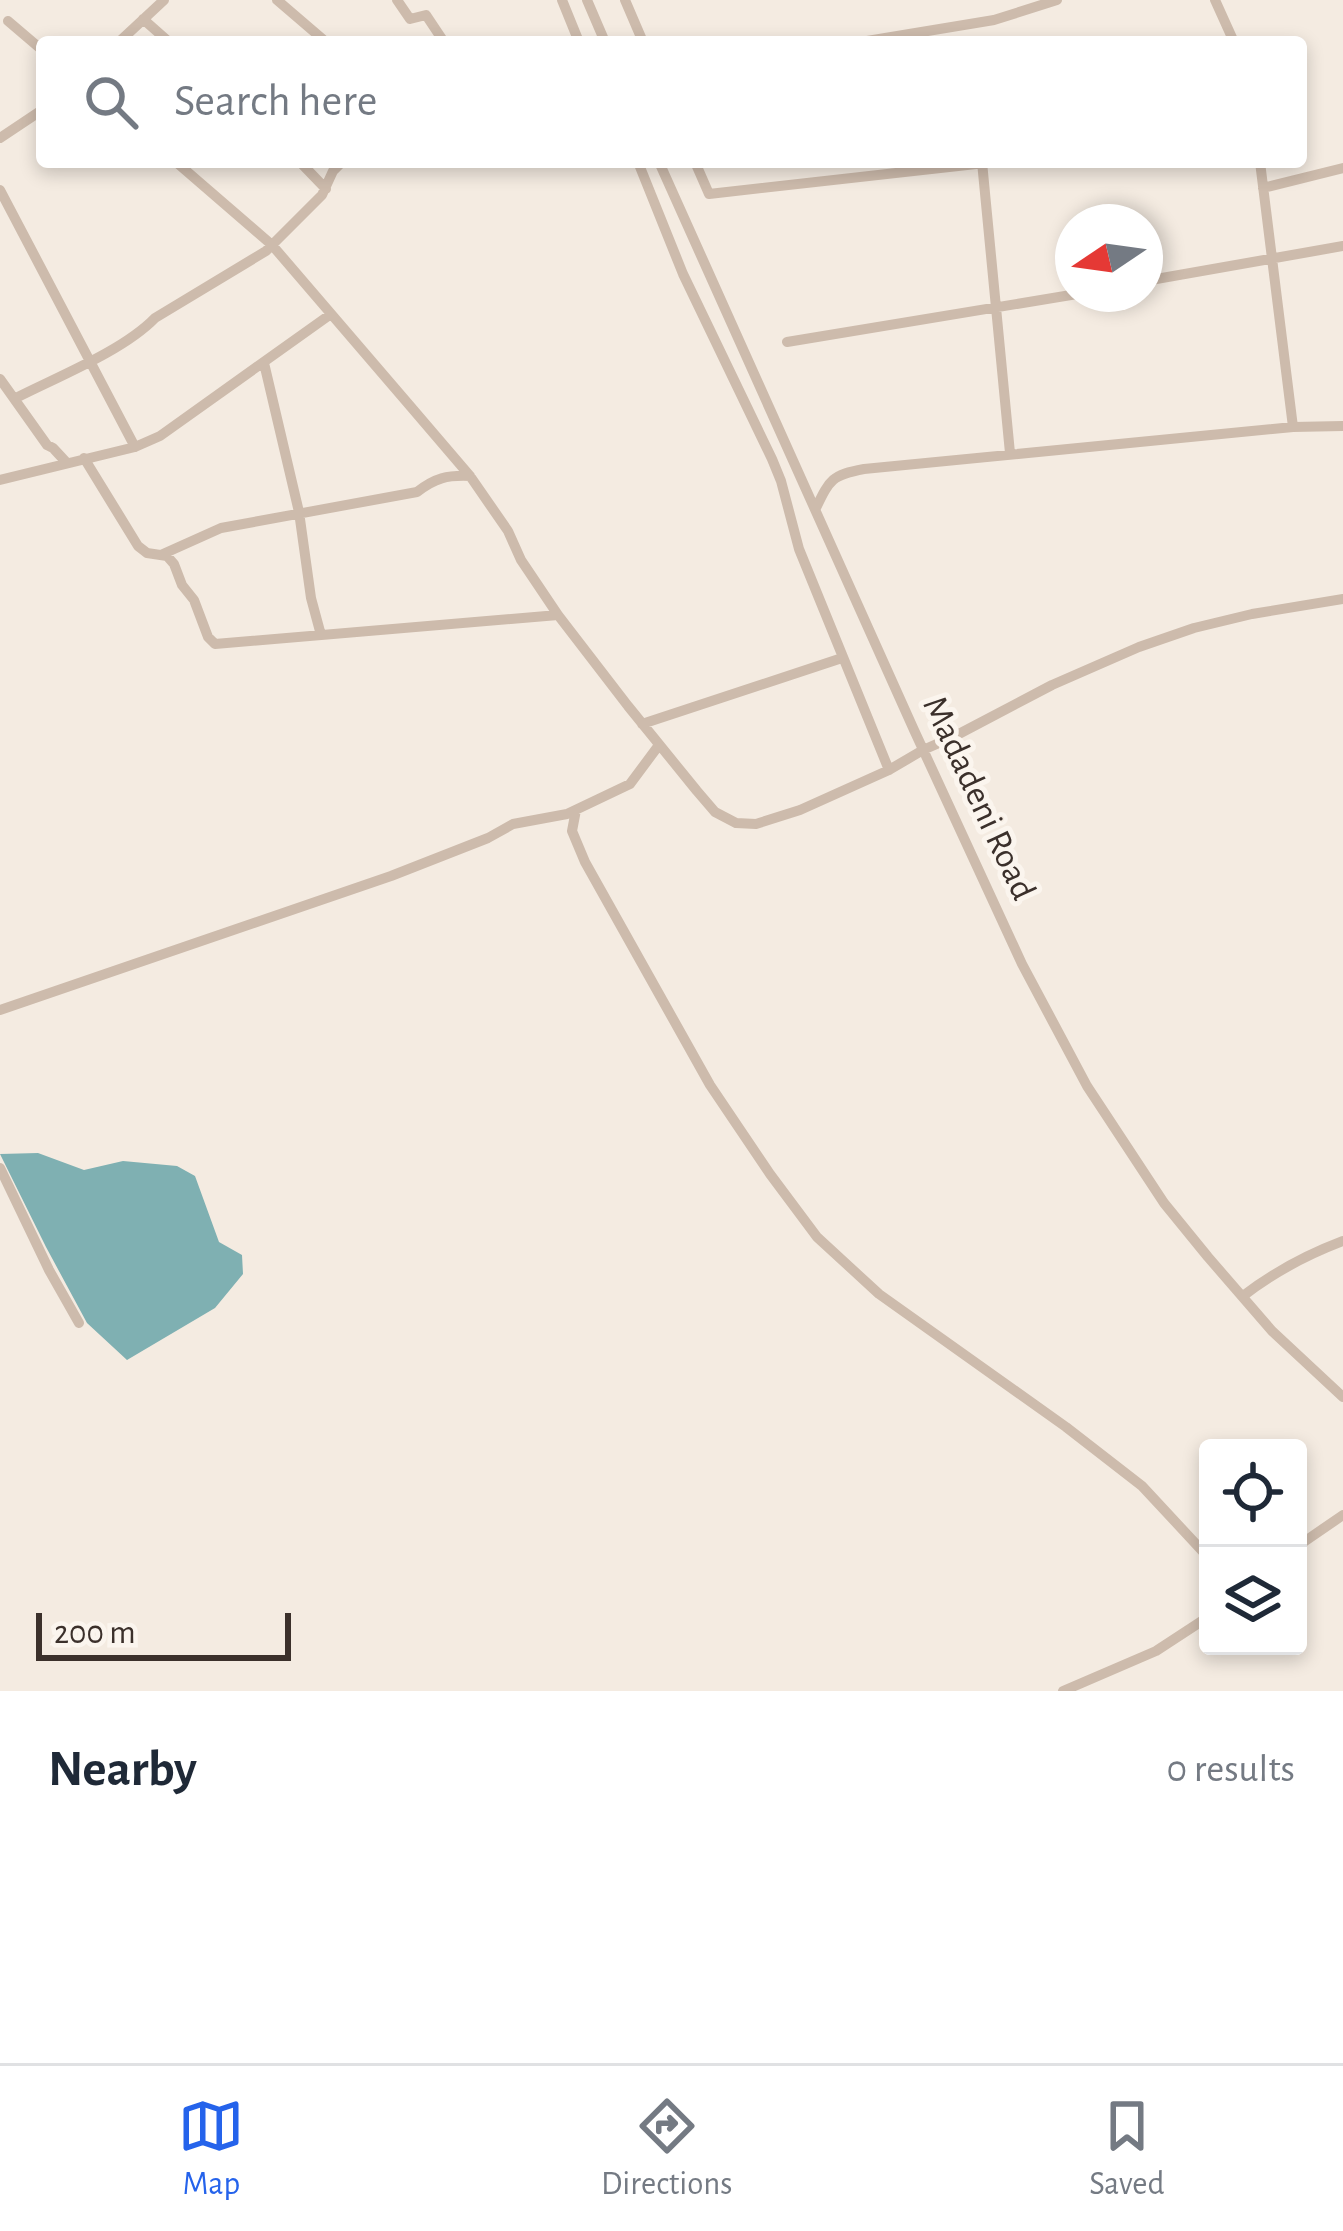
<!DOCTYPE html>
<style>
:root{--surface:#fff;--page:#f2f2f3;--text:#1f2937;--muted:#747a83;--line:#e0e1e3;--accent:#2563eb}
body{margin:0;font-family:"Alegreya Sans",sans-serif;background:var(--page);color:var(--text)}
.controls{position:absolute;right:36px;bottom:36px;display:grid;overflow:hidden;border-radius:12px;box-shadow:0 6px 18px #0003}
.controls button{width:108px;height:108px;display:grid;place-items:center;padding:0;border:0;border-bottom:3px solid var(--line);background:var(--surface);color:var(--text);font:60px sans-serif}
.compass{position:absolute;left:1055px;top:204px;width:108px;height:108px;border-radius:50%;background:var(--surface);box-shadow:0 6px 18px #0003;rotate:257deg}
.scale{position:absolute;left:36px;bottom:30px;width:255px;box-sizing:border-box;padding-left:12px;border:6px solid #3b302b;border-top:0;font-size:33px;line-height:42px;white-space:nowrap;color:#3b302b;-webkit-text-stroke:9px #fbf5ee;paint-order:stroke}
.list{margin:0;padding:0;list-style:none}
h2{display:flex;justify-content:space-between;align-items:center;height:156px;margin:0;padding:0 48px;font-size:51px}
h2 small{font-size:39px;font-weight:400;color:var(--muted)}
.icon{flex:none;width:66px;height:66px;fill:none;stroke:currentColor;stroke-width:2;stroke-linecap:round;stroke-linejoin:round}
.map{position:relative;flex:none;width:1343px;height:1691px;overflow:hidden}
.search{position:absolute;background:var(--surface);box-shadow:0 6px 18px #0003;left:36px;right:36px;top:36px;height:132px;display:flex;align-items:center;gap:30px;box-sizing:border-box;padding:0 42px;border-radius:12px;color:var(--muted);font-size:45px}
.sheet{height:372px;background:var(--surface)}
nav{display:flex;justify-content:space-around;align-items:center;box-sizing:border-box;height:168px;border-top:3px solid var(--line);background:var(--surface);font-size:33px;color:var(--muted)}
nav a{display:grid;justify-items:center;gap:6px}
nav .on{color:var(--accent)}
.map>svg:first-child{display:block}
.water{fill:#7fb0b2}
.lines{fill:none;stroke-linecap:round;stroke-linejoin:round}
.minor{stroke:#cdbbac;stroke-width:10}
.labels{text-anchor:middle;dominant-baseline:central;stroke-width:10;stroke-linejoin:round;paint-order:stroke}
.street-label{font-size:36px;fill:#3b302b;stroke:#fbf5ee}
</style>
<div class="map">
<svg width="1343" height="1691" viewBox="0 0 1343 1691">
<rect width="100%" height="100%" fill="#f4ebe1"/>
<path class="water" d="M38 1153 84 1170 123 1161 177 1166 195 1176 219 1242 242 1255 243 1274 215 1308 127 1360 87 1323 46 1247 0 1154Z"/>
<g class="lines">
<path class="minor" d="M277 0 326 42
M397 0 410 19 426 15 444 42
M562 0 579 42
M587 0 605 42
M625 0 643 42
M1215 0 1234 42
M143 19 169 42
M8 21 42 50
M119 42 164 0
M861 42 994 20 1057 0
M0 138 42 110
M176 162 272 245 411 407 470 476 508 531 521 560 558 615 628 706 697 791 715 812 736 823 756 824 800 810 889 770 923 750 955 736 1052 685 1139 647 1194 628 1252 614 1343 599
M300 162 326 189
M638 162 683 274 772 459 781 481 799 549 889 770
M659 162 914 730 1022 964 1087 1086 1164 1203 1208 1257 1272 1331 1343 1397
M695 162 709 194 994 162
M982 162 1010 453
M1260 162 1293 427
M1263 188 1343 168
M0 190 135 447
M1145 281 1343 246
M787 342 1077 294
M264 363 299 512 311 598 321 635
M0 379 47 445 53 448 66 462
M16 398C57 377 123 351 155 318L266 251 322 195 333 171 342 162
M84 458 138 546 147 553 167 556 174 564 182 585 194 600 208 637 215 644 558 615
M0 480 135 447 160 436 331 314
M816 508C830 479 832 475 864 469L1293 427 1343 426
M163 554 221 528 417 492C435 478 447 475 470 476
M642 724 842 658
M576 810 572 831 585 862 710 1085 770 1174 817 1237 879 1294 1066 1427 1142 1486 1208 1557
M0 1010 391 876 488 838 513 824 567 814 630 784 659 745
M0 1168 49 1270 79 1323
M1243 1296C1274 1272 1306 1255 1343 1241
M1298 1546 1343 1515
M1063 1691 1156 1651 1208 1617"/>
</g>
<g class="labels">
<g class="street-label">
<text transform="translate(979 798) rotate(65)">Madadeni Road</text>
</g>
</g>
</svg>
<div class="controls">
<button><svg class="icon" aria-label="locate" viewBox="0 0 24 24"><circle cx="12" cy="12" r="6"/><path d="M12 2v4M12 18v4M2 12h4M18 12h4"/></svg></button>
<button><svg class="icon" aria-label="layers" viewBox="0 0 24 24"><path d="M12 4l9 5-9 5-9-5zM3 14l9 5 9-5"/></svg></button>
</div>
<svg class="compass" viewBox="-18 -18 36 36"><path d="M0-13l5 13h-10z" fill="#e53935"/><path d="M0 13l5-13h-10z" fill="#747a83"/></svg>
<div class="scale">200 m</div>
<div class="search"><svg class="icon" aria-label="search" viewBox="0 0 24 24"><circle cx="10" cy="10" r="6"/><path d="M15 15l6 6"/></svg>Search here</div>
</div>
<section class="sheet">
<h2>Nearby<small>0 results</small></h2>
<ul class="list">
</ul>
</section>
<nav>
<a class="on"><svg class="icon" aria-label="map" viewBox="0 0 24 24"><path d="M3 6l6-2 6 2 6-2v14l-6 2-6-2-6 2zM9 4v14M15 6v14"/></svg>Map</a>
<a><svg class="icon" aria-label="directions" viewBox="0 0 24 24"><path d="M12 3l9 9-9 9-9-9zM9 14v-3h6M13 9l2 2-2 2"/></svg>Directions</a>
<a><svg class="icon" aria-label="saved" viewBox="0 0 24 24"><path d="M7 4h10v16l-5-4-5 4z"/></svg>Saved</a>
</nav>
